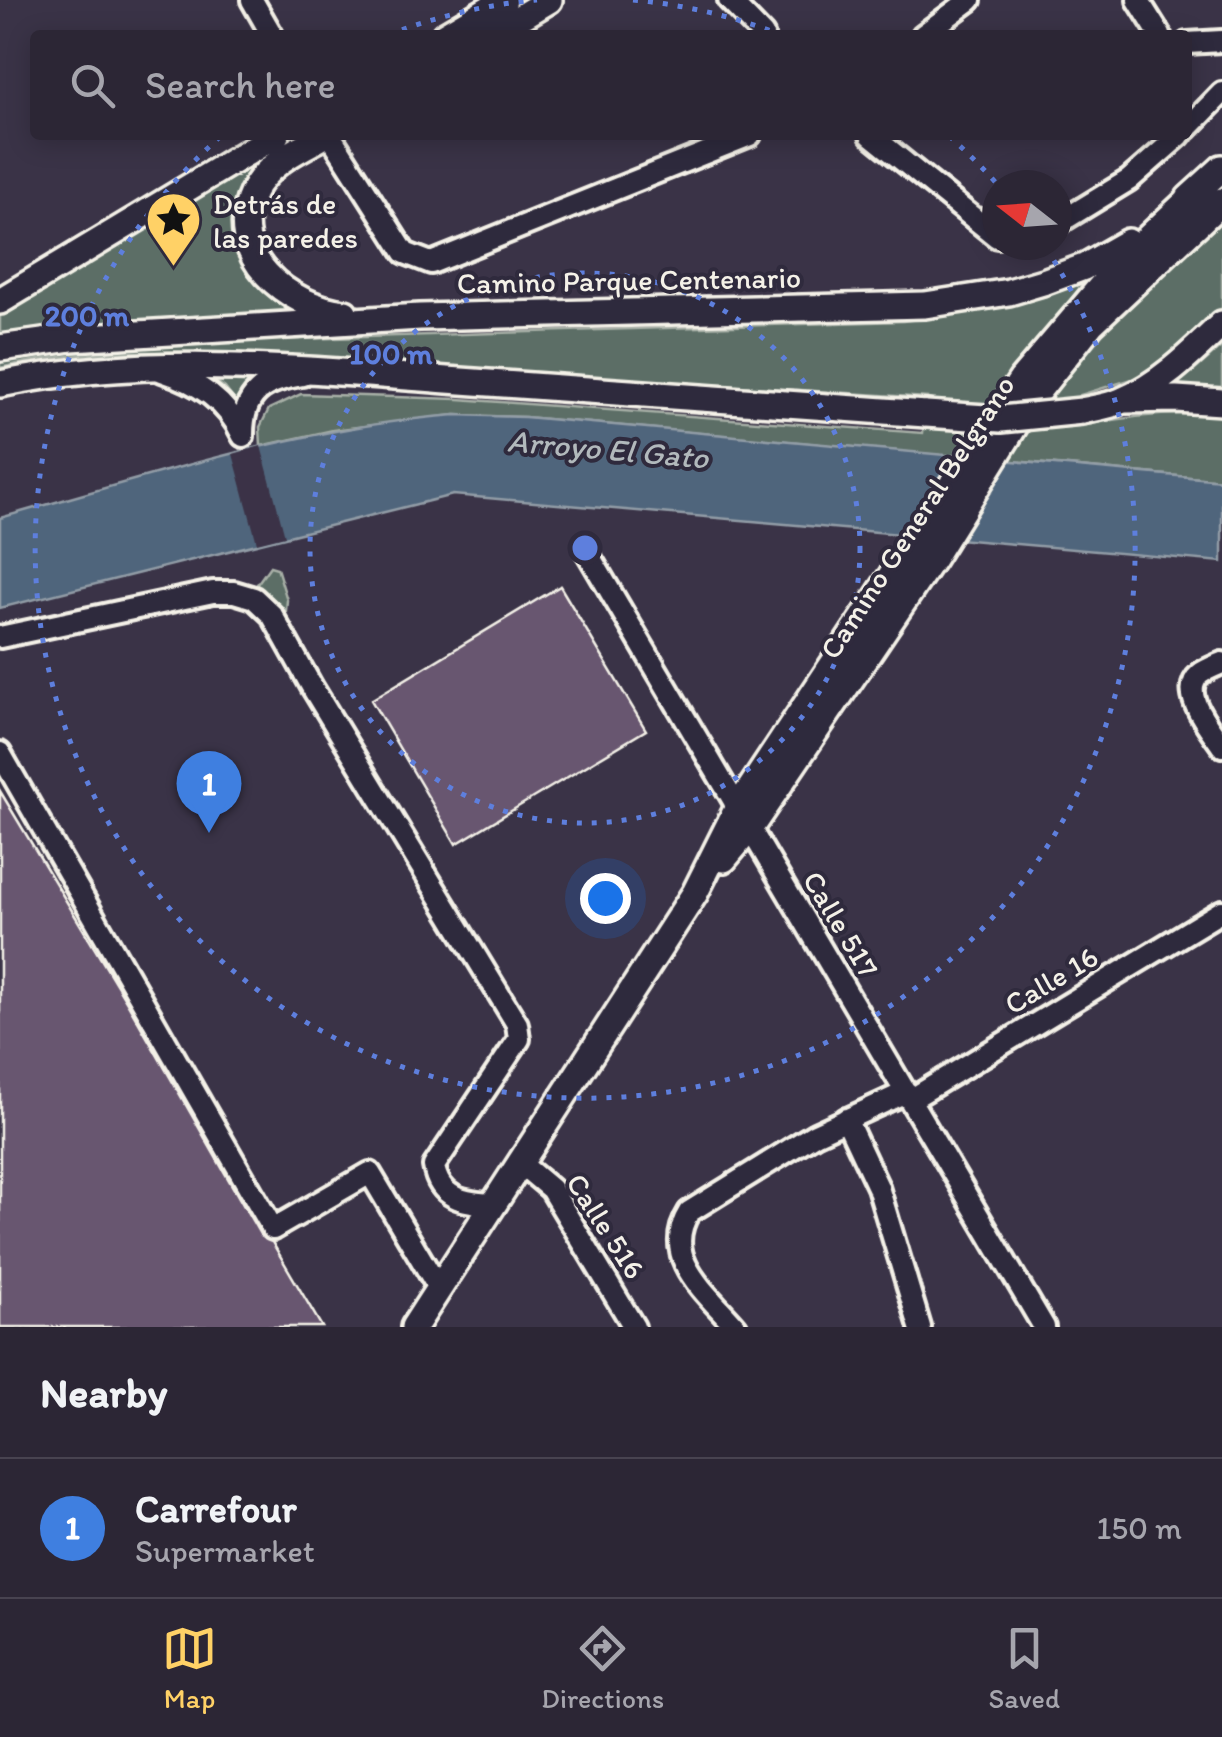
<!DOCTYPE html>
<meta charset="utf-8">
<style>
:root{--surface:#2c2635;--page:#342e3d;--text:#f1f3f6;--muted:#a6a5ad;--line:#484350;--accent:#ffd166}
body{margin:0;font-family:Itim,sans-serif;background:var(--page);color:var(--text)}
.compass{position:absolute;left:982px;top:170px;width:90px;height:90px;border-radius:50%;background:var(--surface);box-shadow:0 5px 25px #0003;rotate:287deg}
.you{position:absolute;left:605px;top:898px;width:35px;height:35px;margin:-25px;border:8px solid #fff;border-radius:50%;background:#1a73e8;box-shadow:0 0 0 15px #1a73e833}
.badge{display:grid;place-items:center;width:65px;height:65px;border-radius:50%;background:var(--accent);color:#fff;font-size:32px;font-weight:700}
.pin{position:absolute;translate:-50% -82px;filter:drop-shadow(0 2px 5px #0008)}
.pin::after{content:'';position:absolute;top:52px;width:35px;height:30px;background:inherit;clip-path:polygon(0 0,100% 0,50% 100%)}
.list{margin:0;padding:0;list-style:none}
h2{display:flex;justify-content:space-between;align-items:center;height:130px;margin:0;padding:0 40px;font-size:42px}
h2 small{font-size:32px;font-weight:400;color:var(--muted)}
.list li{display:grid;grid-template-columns:65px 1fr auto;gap:30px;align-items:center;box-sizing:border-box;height:140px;padding:0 40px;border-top:2px solid var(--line)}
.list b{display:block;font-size:38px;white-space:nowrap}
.list p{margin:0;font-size:32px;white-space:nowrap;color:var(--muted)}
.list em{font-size:32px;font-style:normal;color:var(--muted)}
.icon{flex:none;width:55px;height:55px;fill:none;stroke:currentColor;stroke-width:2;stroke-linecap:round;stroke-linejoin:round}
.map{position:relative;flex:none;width:1222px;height:1327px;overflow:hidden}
.search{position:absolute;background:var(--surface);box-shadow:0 5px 25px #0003;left:30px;right:30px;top:30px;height:110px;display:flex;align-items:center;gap:25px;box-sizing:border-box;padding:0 35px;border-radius:10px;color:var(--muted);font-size:38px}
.sheet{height:270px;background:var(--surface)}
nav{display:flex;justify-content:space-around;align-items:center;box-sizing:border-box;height:140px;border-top:2px solid var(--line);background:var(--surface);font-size:28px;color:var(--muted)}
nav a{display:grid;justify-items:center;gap:5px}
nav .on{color:var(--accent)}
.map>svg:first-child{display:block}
.green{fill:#5b6e66;stroke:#a8b0a7;stroke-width:2.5}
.water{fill:#50657b;stroke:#929da7;stroke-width:2.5}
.pier{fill:#3a3347}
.building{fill:#675670;stroke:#f4f1e8;stroke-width:2.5}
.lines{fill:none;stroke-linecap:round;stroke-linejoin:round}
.minor-casing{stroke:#f4f1e8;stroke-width:28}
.major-casing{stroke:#f4f1e8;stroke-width:32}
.minor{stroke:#2f2a3d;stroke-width:20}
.major{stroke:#2f2a3d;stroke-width:25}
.major-bridge-casing{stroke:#f4f1e8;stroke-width:32;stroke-linecap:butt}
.major-bridge{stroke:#2f2a3d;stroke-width:25}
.ring{fill:none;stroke:#5e7fdd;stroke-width:5;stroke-dasharray:5 10}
.labels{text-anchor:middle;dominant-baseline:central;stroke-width:8;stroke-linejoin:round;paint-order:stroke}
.poi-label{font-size:30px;fill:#f4f1e8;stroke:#2f2a3d;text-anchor:start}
.street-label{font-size:30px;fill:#f4f1e8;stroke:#2f2a3d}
.water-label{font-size:32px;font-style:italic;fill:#b2b9bc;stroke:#2f2a3d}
.centre{fill:#5e7fdd;stroke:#2f2a3d;stroke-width:5}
.ring-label{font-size:30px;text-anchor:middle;font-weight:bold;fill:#5e7fdd;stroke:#2f2a3d;stroke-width:8;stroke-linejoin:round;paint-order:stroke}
</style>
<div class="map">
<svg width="1222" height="1327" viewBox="0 0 1222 1327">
<rect width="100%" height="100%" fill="#3a3347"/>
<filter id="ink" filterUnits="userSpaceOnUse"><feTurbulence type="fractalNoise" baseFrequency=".01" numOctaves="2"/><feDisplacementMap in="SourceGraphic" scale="20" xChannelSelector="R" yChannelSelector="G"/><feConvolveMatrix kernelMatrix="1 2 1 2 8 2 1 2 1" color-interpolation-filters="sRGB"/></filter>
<g filter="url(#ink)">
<path class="green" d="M296 137 255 169 256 280 272 296 301 314 0 338V313Z
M1222 214V308L1167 359 1142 376 1080 395 1085 425C1130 416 1176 411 1222 416V480L1001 460 1080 350Z
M1084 282 1028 356 961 457 525 417 455 415 333 430 261 446 260 427 269 409 301 394 458 399 923 433 927 398C750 387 572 376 395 364 277 356 113 339 0 368V358L130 344 903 321 982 310Z
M1222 346V392L1172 385 1194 371Z
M205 374 265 375 240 408 225 388Z
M270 566 277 568 287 600 285 621 255 587Z"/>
<path class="water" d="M455 415 525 417 1222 480V562L453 495 0 608V518C150 476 299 427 455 415Z"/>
<path class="pier" d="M261 446 285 536 257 543 233 454Z"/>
<path class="building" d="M560 586 646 730 456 844 371 700Z
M0 791 127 1002 261 1236 272 1242 322 1327H0Z"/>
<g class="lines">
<defs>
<path id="minor" d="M252 0 272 35
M729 0 763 35
M1138 0 1160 35
M923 35 970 0
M1187 43 1222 41
M1187 129 1222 93
M330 135 405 253 431 263 750 135
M871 135 997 237
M1057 224 1129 180 1180 135
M162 371C199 383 227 401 243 436
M243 434C243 393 263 381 302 375
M587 552 1044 1327
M0 637 213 592H234L254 598 272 615 312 687 517 1024 519 1039 434 1166C439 1199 465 1203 494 1204
M1222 663C1215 666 1205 670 1200 674 1178 693 1211 729 1222 746
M0 753 273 1229 370 1173 439 1289
M910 1100 1222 911
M846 1119 878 1187 920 1327
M520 1163 551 1189 634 1327
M736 1327C707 1293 660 1258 689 1212L815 1134 906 1092"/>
<path id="major" d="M445 35 504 0
M491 35 549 0
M325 135C299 149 266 164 253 192 223 255 288 307 345 313
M1189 198 1222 168
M0 301 276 135
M0 348 71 338 420 317 925 305 1009 292 1046 281 1084 267 1128 242
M0 384C148 354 298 369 447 380 607 391 766 403 926 414
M1126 400 1176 399 1222 402
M1082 411C1095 408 1109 406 1121 401 1160 385 1193 352 1222 324
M724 859 750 828 932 559 1030 401 1091 324 1222 201
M414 1327 695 893 737 809 1022 379 1120 264 1199 190"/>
</defs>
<use href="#minor" class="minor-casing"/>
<use href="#major" class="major-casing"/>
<use href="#minor" class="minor"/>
<use href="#major" class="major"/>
<defs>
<path id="major-bridge" d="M926 414 1001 419 1082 411"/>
</defs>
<use href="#major-bridge" class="major-bridge-casing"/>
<use href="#major-bridge" class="major-bridge"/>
</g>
</g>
<g class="ring">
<circle cx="585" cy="548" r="275"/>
<path d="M388 35A550 550 0 0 1 537 0M633 0A550 550 0 0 1 782 35M949 136A550 550 0 0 1 997 184M1046 248A550 550 0 1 1 221 136"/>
</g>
<defs>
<symbol id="sight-pin" viewBox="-11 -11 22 30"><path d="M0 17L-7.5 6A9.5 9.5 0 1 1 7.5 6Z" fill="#ffd166" stroke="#2f2a3d"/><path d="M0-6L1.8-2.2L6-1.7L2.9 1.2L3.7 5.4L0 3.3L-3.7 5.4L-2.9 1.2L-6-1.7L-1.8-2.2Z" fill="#111"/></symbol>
</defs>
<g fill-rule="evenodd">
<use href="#sight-pin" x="142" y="188" width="63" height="86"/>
</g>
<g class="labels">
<g class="poi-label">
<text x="213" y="203">Detrás de<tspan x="213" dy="34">las paredes</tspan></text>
</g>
<g class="street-label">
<text transform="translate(629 280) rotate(-1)">Camino Parque Centenario</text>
<text transform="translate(917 517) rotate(-57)">Camino General Belgrano</text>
<text transform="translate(841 924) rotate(59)">Calle 517</text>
<text transform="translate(1051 980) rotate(-31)">Calle 16</text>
<text transform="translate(606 1226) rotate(57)">Calle 516</text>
</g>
<g class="water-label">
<text transform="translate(608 449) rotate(5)">Arroyo El Gato</text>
</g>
</g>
<circle cx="585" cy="548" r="15" class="centre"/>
<g class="ring-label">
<text x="87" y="326">200 m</text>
<text x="391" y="364">100 m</text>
</g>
</svg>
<svg class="compass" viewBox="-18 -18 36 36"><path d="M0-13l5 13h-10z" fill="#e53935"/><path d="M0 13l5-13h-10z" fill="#a6a5ad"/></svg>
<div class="you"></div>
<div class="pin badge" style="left:209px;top:833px;background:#3f7fe0">1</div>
<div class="search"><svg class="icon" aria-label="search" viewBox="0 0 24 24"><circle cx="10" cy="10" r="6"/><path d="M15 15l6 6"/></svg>Search here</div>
</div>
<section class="sheet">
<h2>Nearby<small></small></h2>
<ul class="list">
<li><span class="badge" style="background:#3f7fe0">1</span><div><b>Carrefour</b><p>Supermarket</p></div><em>150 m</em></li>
</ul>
</section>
<nav>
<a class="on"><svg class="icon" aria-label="map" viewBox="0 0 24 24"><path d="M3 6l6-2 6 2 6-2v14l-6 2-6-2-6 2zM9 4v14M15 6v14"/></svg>Map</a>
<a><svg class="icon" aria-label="directions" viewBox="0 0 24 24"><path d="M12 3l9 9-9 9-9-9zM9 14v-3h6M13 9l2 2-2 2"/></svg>Directions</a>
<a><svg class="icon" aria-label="saved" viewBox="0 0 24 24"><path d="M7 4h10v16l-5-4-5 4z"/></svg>Saved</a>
</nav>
